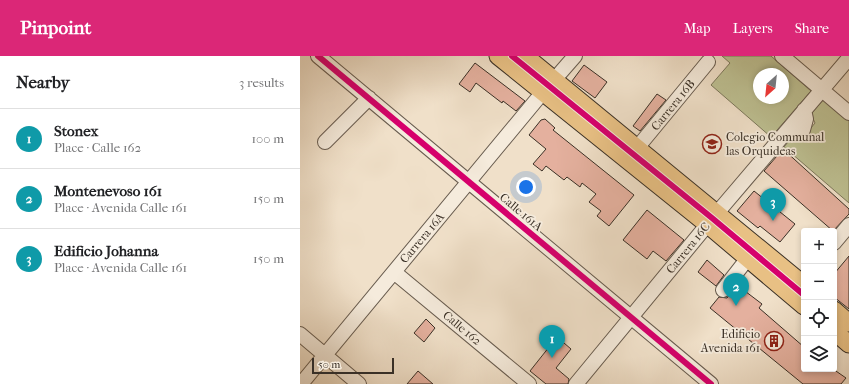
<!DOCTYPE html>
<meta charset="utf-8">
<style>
:root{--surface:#fff;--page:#f2f2f2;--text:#202124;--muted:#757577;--line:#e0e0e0;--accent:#db2777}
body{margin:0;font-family:"IM FELL French Canon",serif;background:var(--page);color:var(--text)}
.controls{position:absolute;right:12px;bottom:12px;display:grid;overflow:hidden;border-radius:4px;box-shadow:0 2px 6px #0003}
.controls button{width:36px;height:36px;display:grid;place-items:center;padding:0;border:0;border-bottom:1px solid var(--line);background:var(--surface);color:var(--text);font:20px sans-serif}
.compass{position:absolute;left:453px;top:12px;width:36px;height:36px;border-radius:50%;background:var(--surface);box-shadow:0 2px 6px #0003;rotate:207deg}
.scale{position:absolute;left:12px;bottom:10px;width:82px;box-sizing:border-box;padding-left:4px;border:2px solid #3a3026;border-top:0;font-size:11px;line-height:14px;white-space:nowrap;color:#3a3026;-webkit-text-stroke:3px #f5ebdc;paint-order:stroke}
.you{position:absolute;left:226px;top:131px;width:14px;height:14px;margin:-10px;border:3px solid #fff;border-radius:50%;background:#1a73e8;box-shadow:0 0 0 6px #1a73e833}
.badge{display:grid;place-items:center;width:26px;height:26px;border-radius:50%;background:var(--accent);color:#fff;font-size:13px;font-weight:700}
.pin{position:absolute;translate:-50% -33px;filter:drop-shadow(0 1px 2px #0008)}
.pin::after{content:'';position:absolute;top:21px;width:14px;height:12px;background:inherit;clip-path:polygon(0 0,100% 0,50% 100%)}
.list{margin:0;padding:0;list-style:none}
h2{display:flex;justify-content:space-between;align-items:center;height:52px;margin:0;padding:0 16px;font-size:17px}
h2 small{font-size:13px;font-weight:400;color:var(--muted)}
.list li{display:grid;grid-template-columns:26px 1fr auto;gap:12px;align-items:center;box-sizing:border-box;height:60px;padding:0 16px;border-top:1px solid var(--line)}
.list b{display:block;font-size:15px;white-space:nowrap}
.list p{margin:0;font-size:13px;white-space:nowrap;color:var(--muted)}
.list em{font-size:13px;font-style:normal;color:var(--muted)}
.icon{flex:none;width:22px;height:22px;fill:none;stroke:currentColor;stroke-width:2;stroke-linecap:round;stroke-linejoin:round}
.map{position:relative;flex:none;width:549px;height:328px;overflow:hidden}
header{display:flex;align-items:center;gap:24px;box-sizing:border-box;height:56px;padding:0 20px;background:var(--accent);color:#fff}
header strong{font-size:19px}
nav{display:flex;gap:22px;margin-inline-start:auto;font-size:14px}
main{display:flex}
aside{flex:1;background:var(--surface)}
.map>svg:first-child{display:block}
.green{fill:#bec193;stroke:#7c785c;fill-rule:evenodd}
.building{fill:#e4b09e;stroke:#3a3026}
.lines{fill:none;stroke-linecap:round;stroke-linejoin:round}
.minor-casing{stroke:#685c4f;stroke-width:16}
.major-casing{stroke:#3a3026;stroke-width:19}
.minor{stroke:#f5ebdc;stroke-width:14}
.major{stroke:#e8c084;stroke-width:17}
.cycleway-casing{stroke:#f5ebdc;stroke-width:8}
.cycleway{stroke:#d6006c;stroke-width:6}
.labels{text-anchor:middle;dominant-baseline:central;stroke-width:3.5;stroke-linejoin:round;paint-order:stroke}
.street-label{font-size:12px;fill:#3a3026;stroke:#f5ebdc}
.poi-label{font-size:12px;fill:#3a3026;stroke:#f5ebdc;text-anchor:start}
</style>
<header>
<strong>Pinpoint</strong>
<nav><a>Map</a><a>Layers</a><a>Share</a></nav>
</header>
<main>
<aside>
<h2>Nearby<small>3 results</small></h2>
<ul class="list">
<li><span class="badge" style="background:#0f9aa8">1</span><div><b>Stonex</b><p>Place · Calle 162</p></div><em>100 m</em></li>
<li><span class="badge" style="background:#0f9aa8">2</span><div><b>Montenevoso 161</b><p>Place · Avenida Calle 161</p></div><em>150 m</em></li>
<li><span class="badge" style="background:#0f9aa8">3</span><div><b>Edificio Johanna</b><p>Place · Avenida Calle 161</p></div><em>150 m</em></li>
</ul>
</aside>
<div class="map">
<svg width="549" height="328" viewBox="0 0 549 328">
<rect width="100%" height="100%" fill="#f0e0c9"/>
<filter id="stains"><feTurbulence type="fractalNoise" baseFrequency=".005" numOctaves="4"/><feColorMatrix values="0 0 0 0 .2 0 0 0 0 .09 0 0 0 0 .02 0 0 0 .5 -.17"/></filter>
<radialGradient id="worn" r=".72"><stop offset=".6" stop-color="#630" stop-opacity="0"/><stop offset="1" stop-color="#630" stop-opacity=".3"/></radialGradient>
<path class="green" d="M422 0H471L511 35 471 81 411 29 430 7ZM459 18H483V42H459Z
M524 43 549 65V147L484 91 493 80 501 84 515 67 511 58Z"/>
<path class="building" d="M175 7 225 45 216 55 203 45 202 47 176 27 170 36 159 28Z
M284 9 307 26 295 42 272 25Z
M357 38 366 44 340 75 333 70Z
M245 63 255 72 253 74 334 139 309 170 297 160 301 155 289 146 296 138 282 127 280 131 267 121 264 124 246 110 242 115 233 108 246 93 229 79 241 64Z
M483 93 549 153V158L533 175 464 115Z
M454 135 495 168 480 186 460 170 458 172 437 155Z
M347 154 384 184 366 205 353 195 347 203 323 184Z
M549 200V253L534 241V218Z
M407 204 424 219 416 230 398 216Z
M437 229 462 248 459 252 504 291V313H533L546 322 541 328H503L410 252 419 241 427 242Z
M126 263 135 272 124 286 114 277Z
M257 281 271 293 256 312 269 323 268 328H246L230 315Z
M118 315 133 328H107Z"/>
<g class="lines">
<defs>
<path id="minor" d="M18 0 411 328
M482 0 549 57
M254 24 275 0
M487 75 495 76 503 74 506 63 504 54
M25 86 69 42
M337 92 408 6
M534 187 549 169
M94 216 229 328
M423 234 448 202
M0 278 59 328
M1 328 243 36
M276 328 417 157 549 2"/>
<path id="major" d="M198 0 407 168 504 250
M225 0 504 229
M534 254 549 267
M534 275 549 288"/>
</defs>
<use href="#minor" class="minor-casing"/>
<use href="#major" class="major-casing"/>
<use href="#minor" class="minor"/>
<use href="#major" class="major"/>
<defs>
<path id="cycleway" d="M18 0 411 328
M212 0 412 162 504 239"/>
</defs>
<use href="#cycleway" class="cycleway-casing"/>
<use href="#cycleway" class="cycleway"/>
</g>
<defs>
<symbol id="school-ring" viewBox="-11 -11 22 22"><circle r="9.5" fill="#f5ebdc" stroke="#8f2418" stroke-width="1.5"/><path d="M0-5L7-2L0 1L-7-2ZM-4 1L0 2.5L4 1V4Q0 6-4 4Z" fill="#8f2418"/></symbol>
<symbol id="building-ring" viewBox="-11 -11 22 22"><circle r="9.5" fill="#f5ebdc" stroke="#8f2418" stroke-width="1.5"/><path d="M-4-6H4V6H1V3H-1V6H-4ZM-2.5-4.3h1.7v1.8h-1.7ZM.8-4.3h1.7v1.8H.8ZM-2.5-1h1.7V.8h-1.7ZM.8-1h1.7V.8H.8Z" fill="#8f2418"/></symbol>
</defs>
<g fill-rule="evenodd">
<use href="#school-ring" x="401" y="77" width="22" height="22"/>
<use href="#building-ring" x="463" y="274" width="22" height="22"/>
</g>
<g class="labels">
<g class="street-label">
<text transform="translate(373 49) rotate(-51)">Carrera 16B</text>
<text transform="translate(221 156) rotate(40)">Calle 161A</text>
<text transform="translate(122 182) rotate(-50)">Carrera 16A</text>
<text transform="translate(388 192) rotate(-51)">Carrera 16C</text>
<text transform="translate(162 272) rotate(40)">Calle 162</text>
</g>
<g class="poi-label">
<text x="426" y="81">Colegio Communal<tspan x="426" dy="14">las Orquideas</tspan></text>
<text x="460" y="278" text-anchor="end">Edificio<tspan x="460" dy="14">Avenida 161</tspan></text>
</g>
</g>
<rect width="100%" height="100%" filter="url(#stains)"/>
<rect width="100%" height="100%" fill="url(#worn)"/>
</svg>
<div class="controls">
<button>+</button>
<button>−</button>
<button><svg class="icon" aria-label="locate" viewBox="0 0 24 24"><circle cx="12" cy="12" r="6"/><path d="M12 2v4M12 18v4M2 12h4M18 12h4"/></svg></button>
<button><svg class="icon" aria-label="layers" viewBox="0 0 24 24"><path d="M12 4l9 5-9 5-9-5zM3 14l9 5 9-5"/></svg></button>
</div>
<svg class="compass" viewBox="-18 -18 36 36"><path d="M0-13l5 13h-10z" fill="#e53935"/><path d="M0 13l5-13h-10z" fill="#757577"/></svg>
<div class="scale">50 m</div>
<div class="you"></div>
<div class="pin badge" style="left:252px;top:302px;background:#0f9aa8">1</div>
<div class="pin badge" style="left:436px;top:250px;background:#0f9aa8">2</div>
<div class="pin badge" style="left:473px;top:165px;background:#0f9aa8">3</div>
</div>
</main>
